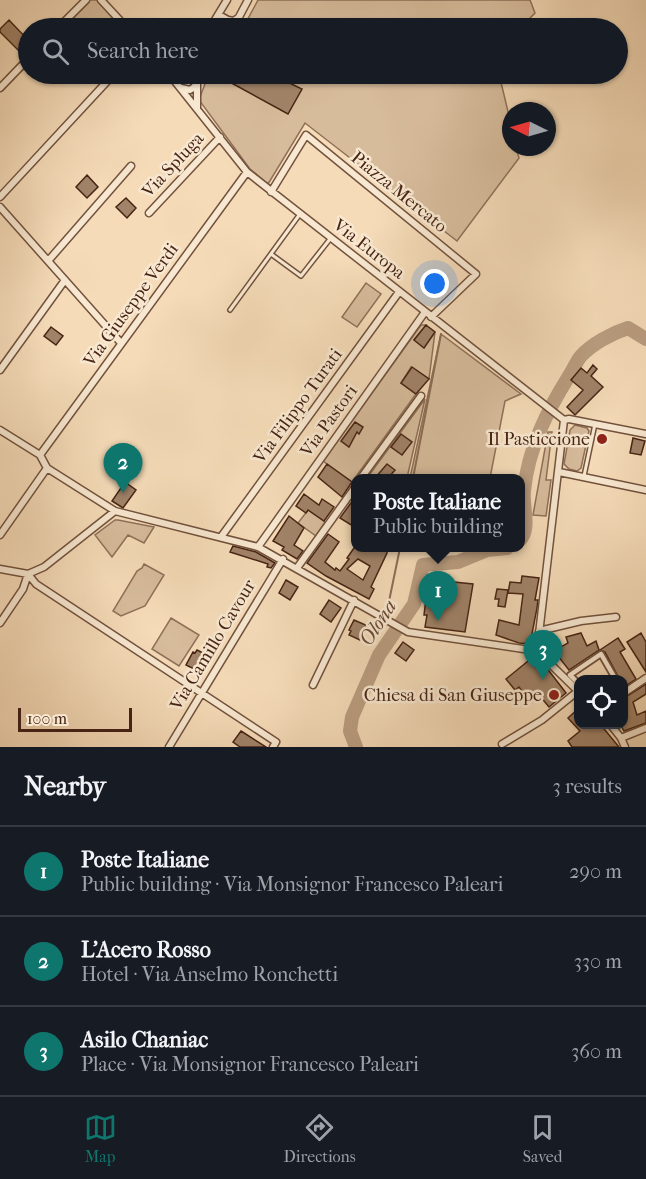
<!DOCTYPE html>
<meta charset="utf-8">
<style>
:root{--surface:#171b24;--page:#242831;--text:#f1f3f6;--muted:#9ea1a6;--line:#363941;--accent:#0f766e}
body{margin:0;font-family:"IM FELL French Canon",serif;background:var(--page);color:var(--text)}
.controls{position:absolute;right:18px;bottom:18px;display:grid;overflow:hidden;border-radius:12px;box-shadow:0 2px 4px #0004}
.controls button{width:54px;height:54px;display:grid;place-items:center;padding:0;border:0;border-bottom:2px solid var(--line);background:var(--surface);color:var(--text);font:30px sans-serif}
.compass{position:absolute;left:502px;top:102px;width:54px;height:54px;border-radius:50%;background:var(--surface);box-shadow:0 2px 4px #0004;rotate:275deg}
.scale{position:absolute;left:18px;bottom:15px;width:114px;box-sizing:border-box;padding-left:6px;border:3px solid #472414;border-top:0;font-size:16px;line-height:21px;white-space:nowrap;color:#472414;-webkit-text-stroke:4px #f8e8d1;paint-order:stroke}
.you{position:absolute;left:435px;top:284px;width:21px;height:21px;margin:-15px;border:4px solid #fff;border-radius:50%;background:#1a73e8;box-shadow:0 0 0 9px #1a73e833}
.badge{display:grid;place-items:center;width:39px;height:39px;border-radius:50%;background:var(--accent);color:#fff;font-size:20px;font-weight:700}
.pin{position:absolute;translate:-50% -50px;filter:drop-shadow(0 2px 3px #0008)}
.pin::after{content:'';position:absolute;top:32px;width:21px;height:18px;background:inherit;clip-path:polygon(0 0,100% 0,50% 100%)}
.popup{position:absolute;left:351px;top:474px;width:174px;height:78px;box-sizing:border-box;display:grid;place-content:center;border-radius:12px;background:var(--surface);filter:drop-shadow(0 2px 4px #0005);font-size:20px;white-space:nowrap;color:var(--muted)}
.popup b{font-size:22px;color:var(--text)}
.popup::after{content:'';position:absolute;left:50%;top:100%;margin-left:-12px;border:12px solid transparent;border-top-color:var(--surface)}
.list{margin:0;padding:0;list-style:none}
h2{display:flex;justify-content:space-between;align-items:center;height:78px;margin:0;padding:0 24px;font-size:26px}
h2 small{font-size:20px;font-weight:400;color:var(--muted)}
.list li{display:grid;grid-template-columns:39px 1fr auto;gap:18px;align-items:center;box-sizing:border-box;height:90px;padding:0 24px;border-top:2px solid var(--line)}
.list b{display:block;font-size:22px;white-space:nowrap}
.list p{margin:0;font-size:20px;white-space:nowrap;color:var(--muted)}
.list em{font-size:20px;font-style:normal;color:var(--muted)}
.icon{flex:none;width:33px;height:33px;fill:none;stroke:currentColor;stroke-width:2;stroke-linecap:round;stroke-linejoin:round}
.map{position:relative;flex:none;width:646px;height:747px;overflow:hidden}
.search{position:absolute;background:var(--surface);box-shadow:0 2px 4px #0004;left:18px;right:18px;top:18px;height:66px;display:flex;align-items:center;gap:15px;box-sizing:border-box;padding:0 21px;border-radius:33px;color:var(--muted);font-size:22px}
.sheet{height:348px;background:var(--surface)}
nav{display:flex;justify-content:space-around;align-items:center;box-sizing:border-box;height:84px;border-top:2px solid var(--line);background:var(--surface);font-size:16px;color:var(--muted)}
nav a{display:grid;justify-items:center;gap:3px}
nav .on{color:var(--accent)}
.map>svg:first-child{display:block}
.green{fill:#d7bc9c;stroke:#8f7058;stroke-width:1.5}
.lines{fill:none;stroke-linecap:round;stroke-linejoin:round}
.stream{stroke:#8c6d55;stroke-width:2}
.river{stroke:#ba9d80;stroke-width:14}
.building{fill:#a18369;stroke:#472414;stroke-width:1.5;fill-rule:evenodd}
.service-casing{stroke:#72523d;stroke-width:6}
.pedestrian-casing{stroke:#72523d;stroke-width:8}
.minor-casing{stroke:#72523d;stroke-width:9}
.service{stroke:#f8e8d1;stroke-width:3}
.pedestrian{stroke:#f8e8d1;stroke-width:4.5}
.minor{stroke:#f8e8d1;stroke-width:6}
.poi-dot{fill:#8f2418;stroke:#f8e8d1;stroke-width:2}
.labels{text-anchor:middle;dominant-baseline:central;stroke-width:5;stroke-linejoin:round;paint-order:stroke}
.street-label{font-size:18px;fill:#472414;stroke:#f8e8d1}
.poi-label{font-size:18px;fill:#472414;stroke:#f8e8d1;text-anchor:end}
.water-label{font-size:20px;font-style:italic;fill:#6a4834;stroke:#f8e8d1}
</style>
<div class="map">
<svg width="646" height="747" viewBox="0 0 646 747">
<rect width="100%" height="100%" fill="#f5dbb8"/>
<filter id="stains"><feTurbulence type="fractalNoise" baseFrequency=".00333" numOctaves="4"/><feColorMatrix values="0 0 0 0 .2 0 0 0 0 .09 0 0 0 0 .02 0 0 0 .5 -.17"/></filter>
<radialGradient id="worn" r=".72"><stop offset=".6" stop-color="#630" stop-opacity="0"/><stop offset="1" stop-color="#630" stop-opacity=".3"/></radialGradient>
<path class="green" d="M89 0H97L122 28H81L71 18Z
M258 0H530L535 13 520 28H243Z
M204 74H499L511 124V147H516L519 158 457 241 305 123 268 184 250 169 199 100 206 81Z
M366 283 381 294 357 327 342 317Z
M421 325H426L414 340 424 348 435 332 429 379 411 367 401 383 416 394 352 482 323 461Z
M441 334 521 394 505 401 490 478H410Z
M425 399 407 478H367Z
M575 425 587 428 589 431 581 468 577 471 569 469 564 464 570 430Z
M548 432H552L546 480H551L546 516 533 515Z
M308 510 325 522 316 536 298 523Z
M115 520H118L154 527 144 543 128 535 112 557 95 535Z
M144 564 164 575 145 606 121 616 113 611 137 571 142 568Z
M171 618 199 635 179 666 152 649Z"/>
<g class="lines">
<path class="stream" d="M413 478 441 334
M387 611 400 548"/>
<path class="river" d="M520 540C531 528 522 506 524 491 528 449 547 411 569 376 573 370 576 362 581 356 592 344 612 333 628 328L646 339
M356 747 350 731 352 717 379 655 414 604 423 565 458 562 487 550 507 548"/>
</g>
<path class="building" d="M9 20 28 40V43L20 52 0 32V29Z
M215 74H271L302 89 288 114Z
M87 175 98 187 87 198 76 187Z
M126 198 136 208 127 218 116 207Z
M426 325 435 332 424 348 414 340Z
M51 327 63 336 56 345 44 336Z
M593 365 597 369 591 376 603 387 575 415 567 407 583 390 571 380 581 368 587 373Z
M412 367 429 379 416 394 401 383Z
M355 422 363 427 359 434 357 432 349 447 341 441Z
M401 434 412 442 402 455 391 447Z
M633 438 645 441 641 455 630 453Z
M327 464 352 482 342 497 318 477Z
M387 464 395 470 388 478H375Z
M125 482 136 490 123 508 112 501Z
M304 494 319 505 322 499 334 507 324 521 308 510 306 513 296 506Z
M356 496V528L340 518Z
M289 516 304 528 294 545 303 551 297 559 282 550 284 547 273 541Z
M328 534 339 542 325 562 335 570 336 568 340 571 349 559 347 558 354 548H387V553L371 587 374 589 369 599 326 576 307 563ZM358 559 370 566 363 580 347 569Z
M233 546 256 552 275 563 271 568 267 567 268 564 230 552Z
M522 576 539 578 535 600H538L537 608 530 644 519 643 496 635 499 620 519 625 523 594 508 593 510 582 521 583Z
M286 580 298 587 290 600 279 593Z
M434 580 473 584 465 632 425 627 427 615H424L428 582 433 583Z
M497 589 508 590 505 607 498 606 499 599H495Z
M329 600 341 608 331 622 320 614Z
M354 620 368 626 360 640 349 635 351 631 349 630Z
M581 633 587 646 596 641 599 650 569 670 554 651 568 643 566 637Z
M641 633 646 642V672L627 642Z
M618 638 625 649 620 652 636 679 624 687V680H620L605 652 600 650Z
M403 642 414 650 406 661 395 653Z
M197 650 211 657 204 669 200 667 198 671 186 665 193 652 195 653Z
M533 657 546 667 566 693 549 707 539 695 530 702 519 687 515 690 506 679Z
M646 684V694L633 702 637 715 646 711V723L624 731 620 724H624V698Z
M579 708V724H600L619 747H572L568 741 580 731 568 718Z
M241 731 266 747H240L233 742Z"/>
<g class="lines">
<defs>
<path id="service" d="M271 254 301 276 330 239
M230 310 300 214
M584 476 595 424"/>
<path id="pedestrian" d="M578 683 570 675 601 654 616 680"/>
<path id="minor" d="M101 0 127 28
M219 15 228 20 234 21 239 17 248 0
M58 28 86 0
M210 28 227 0
M169 74 247 172 564 420
M197 83V109
M0 88 28 59
M181 88 190 90C197 86 199 80 196 74
M271 192 306 135 476 274 431 317
M0 197 114 74
M0 207 121 343
M149 213 220 137
M48 261 131 166
M0 370 65 280
M564 420 569 419 646 434
M0 430 40 455 47 468 115 511 258 547 408 632 537 651 578 691
M40 455 247 172
M559 472 646 490
M361 478 421 396
M0 535 47 468
M221 537 399 292
M258 547 425 312
M297 568 356 486
M0 569 28 574 44 567 115 511
M28 574 36 584 276 742 273 747
M0 623 23 589 28 574
M539 631 581 621 616 617
M537 651 564 420
M313 685 354 600
M624 693 646 678
M610 724 621 738 625 747
M621 738 646 728
M502 744 542 720 578 691
M169 747 283 559"/>
</defs>
<use href="#service" class="service-casing"/>
<use href="#pedestrian" class="pedestrian-casing"/>
<use href="#minor" class="minor-casing"/>
<use href="#service" class="service"/>
<use href="#pedestrian" class="pedestrian"/>
<use href="#minor" class="minor"/>
</g>
<g class="poi-dot">
<circle cx="602" cy="439" r="6"/>
<circle cx="554" cy="695" r="6"/>
</g>
<g class="labels">
<g class="street-label">
<text transform="translate(173 165) rotate(-47)">Via Spluga</text>
<text transform="translate(399 192) rotate(39)">Piazza Mercato</text>
<text transform="translate(369 249) rotate(38)">Via Europa</text>
<text transform="translate(131 305) rotate(-54)">Via Giuseppe Verdi</text>
<text transform="translate(298 406) rotate(-54)">Via Filippo Turati</text>
<text transform="translate(329 421) rotate(-54)">Via Pastori</text>
<text transform="translate(213 645) rotate(-59)">Via Camillo Cavour</text>
</g>
<g class="poi-label">
<text x="590" y="439">Il Pasticcione</text>
<text x="542" y="695">Chiesa di San Giuseppe</text>
</g>
<g class="water-label">
<text transform="translate(378 623) rotate(-57)">Olona</text>
</g>
</g>
<rect width="100%" height="100%" filter="url(#stains)"/>
<rect width="100%" height="100%" fill="url(#worn)"/>
</svg>
<div class="controls">
<button><svg class="icon" aria-label="locate" viewBox="0 0 24 24"><circle cx="12" cy="12" r="6"/><path d="M12 2v4M12 18v4M2 12h4M18 12h4"/></svg></button>
</div>
<svg class="compass" viewBox="-18 -18 36 36"><path d="M0-13l5 13h-10z" fill="#e53935"/><path d="M0 13l5-13h-10z" fill="#9ea1a6"/></svg>
<div class="scale">100 m</div>
<div class="you"></div>
<div class="pin badge" style="left:438px;top:621px">1</div>
<div class="popup"><b>Poste Italiane</b>Public building</div>
<div class="pin badge" style="left:123px;top:493px">2</div>
<div class="pin badge" style="left:543px;top:680px">3</div>
<div class="search"><svg class="icon" aria-label="search" viewBox="0 0 24 24"><circle cx="10" cy="10" r="6"/><path d="M15 15l6 6"/></svg>Search here</div>
</div>
<section class="sheet">
<h2>Nearby<small>3 results</small></h2>
<ul class="list">
<li><span class="badge">1</span><div><b>Poste Italiane</b><p>Public building · Via Monsignor Francesco Paleari</p></div><em>290 m</em></li>
<li><span class="badge">2</span><div><b>L'Acero Rosso</b><p>Hotel · Via Anselmo Ronchetti</p></div><em>330 m</em></li>
<li><span class="badge">3</span><div><b>Asilo Chaniac</b><p>Place · Via Monsignor Francesco Paleari</p></div><em>360 m</em></li>
</ul>
</section>
<nav>
<a class="on"><svg class="icon" aria-label="map" viewBox="0 0 24 24"><path d="M3 6l6-2 6 2 6-2v14l-6 2-6-2-6 2zM9 4v14M15 6v14"/></svg>Map</a>
<a><svg class="icon" aria-label="directions" viewBox="0 0 24 24"><path d="M12 3l9 9-9 9-9-9zM9 14v-3h6M13 9l2 2-2 2"/></svg>Directions</a>
<a><svg class="icon" aria-label="saved" viewBox="0 0 24 24"><path d="M7 4h10v16l-5-4-5 4z"/></svg>Saved</a>
</nav>
